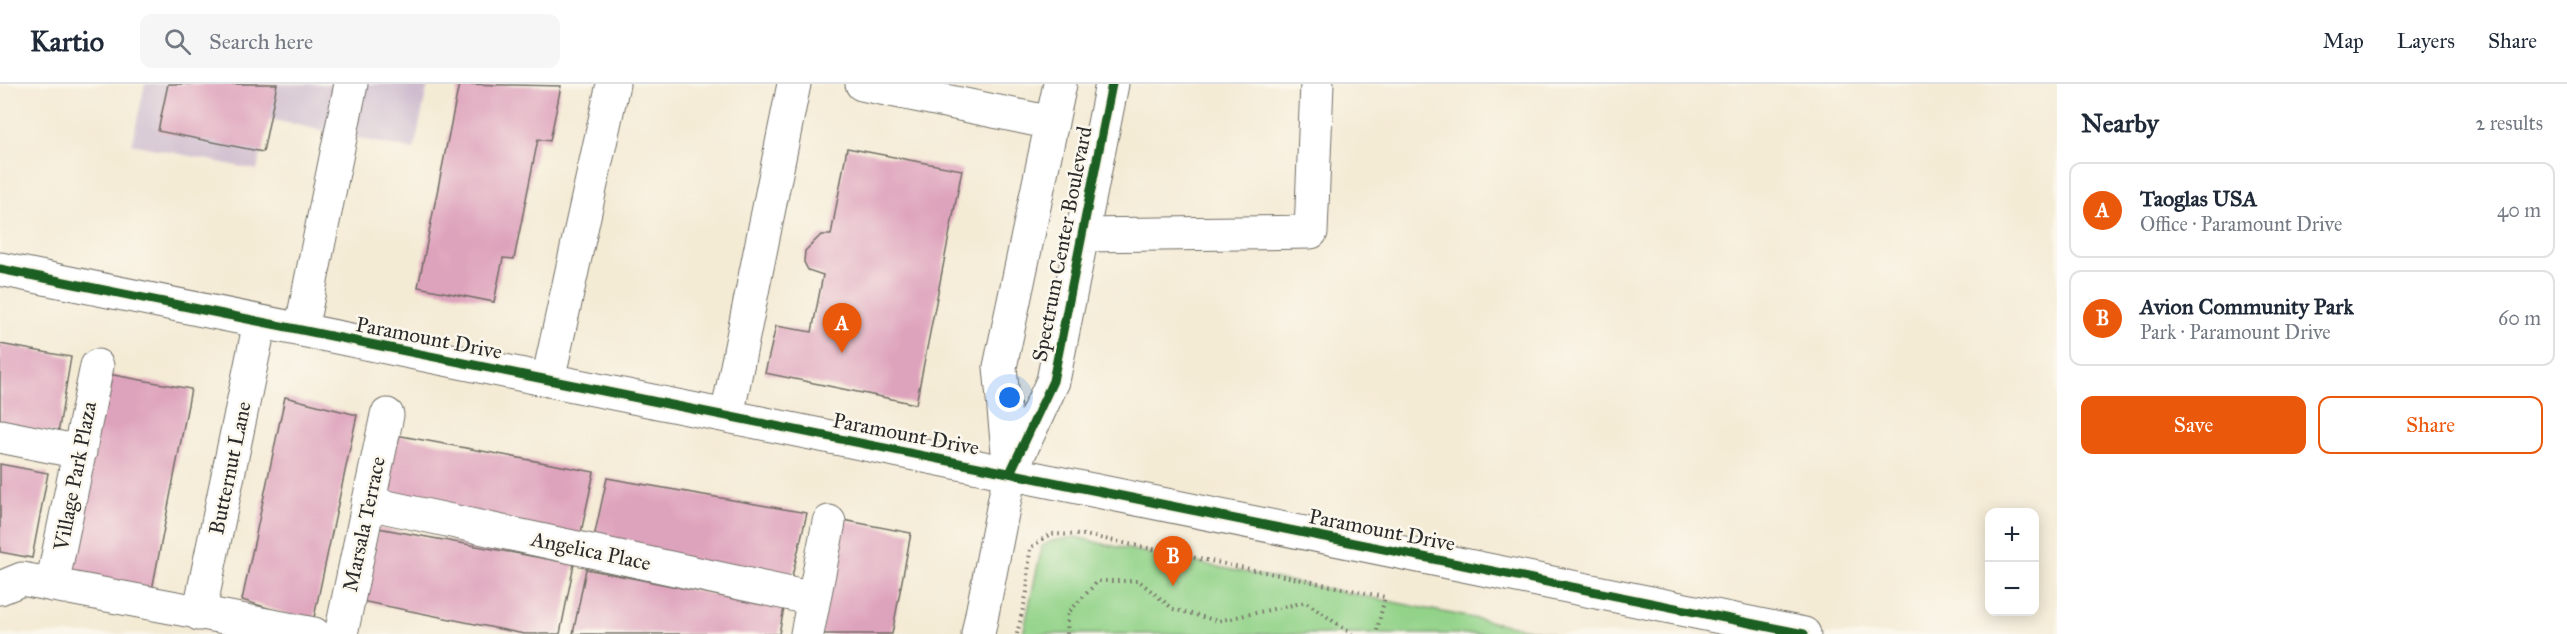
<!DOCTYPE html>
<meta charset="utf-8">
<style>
:root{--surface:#fff;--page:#f6f6f7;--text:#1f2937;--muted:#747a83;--line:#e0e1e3;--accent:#ea580c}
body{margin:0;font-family:"IM FELL Great Primer",serif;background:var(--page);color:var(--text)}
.controls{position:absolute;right:18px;bottom:18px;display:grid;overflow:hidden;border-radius:12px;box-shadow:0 3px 15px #0003}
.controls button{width:54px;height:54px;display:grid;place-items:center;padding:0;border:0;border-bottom:2px solid var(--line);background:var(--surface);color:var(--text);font:30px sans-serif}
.you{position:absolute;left:1010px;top:314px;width:21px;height:21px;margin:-15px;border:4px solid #fff;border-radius:50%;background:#1a73e8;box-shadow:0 0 0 9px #1a73e833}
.badge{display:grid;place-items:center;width:39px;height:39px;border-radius:50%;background:var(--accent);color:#fff;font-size:20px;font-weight:700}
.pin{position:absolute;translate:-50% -50px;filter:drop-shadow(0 2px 3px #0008)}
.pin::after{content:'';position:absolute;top:32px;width:21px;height:18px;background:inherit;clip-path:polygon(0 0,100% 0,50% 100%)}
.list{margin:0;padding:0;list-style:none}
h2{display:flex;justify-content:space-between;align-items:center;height:78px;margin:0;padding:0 24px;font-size:26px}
h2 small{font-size:20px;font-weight:400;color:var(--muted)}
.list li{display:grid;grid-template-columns:39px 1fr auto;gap:18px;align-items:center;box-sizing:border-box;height:96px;margin:0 12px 12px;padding:0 12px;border:2px solid var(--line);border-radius:12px}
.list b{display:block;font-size:22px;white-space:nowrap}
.list p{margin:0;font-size:20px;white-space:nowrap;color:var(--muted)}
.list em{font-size:20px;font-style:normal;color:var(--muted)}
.actions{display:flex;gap:12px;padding:18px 24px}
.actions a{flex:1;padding:14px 0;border:2px solid var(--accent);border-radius:12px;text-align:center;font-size:21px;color:var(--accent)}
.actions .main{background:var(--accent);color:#fff}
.icon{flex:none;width:33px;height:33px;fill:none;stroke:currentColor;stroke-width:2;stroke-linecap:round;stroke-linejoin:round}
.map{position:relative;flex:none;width:2057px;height:550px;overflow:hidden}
header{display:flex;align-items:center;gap:36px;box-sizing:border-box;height:84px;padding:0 30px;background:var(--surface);border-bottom:2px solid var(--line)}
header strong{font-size:28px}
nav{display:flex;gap:33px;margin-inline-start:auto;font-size:21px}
.search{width:420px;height:54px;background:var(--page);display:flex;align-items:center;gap:15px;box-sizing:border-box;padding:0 21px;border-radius:12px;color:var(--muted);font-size:22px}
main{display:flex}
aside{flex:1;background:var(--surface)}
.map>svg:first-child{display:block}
.industrial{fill:#cfbdcf}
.green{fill:#93d389;stroke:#5f7f5a;stroke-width:1.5}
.building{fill:#dea3bc}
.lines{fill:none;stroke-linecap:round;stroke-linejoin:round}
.minor-casing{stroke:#716e66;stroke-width:35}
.path{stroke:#716e66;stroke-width:4;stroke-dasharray:1.5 4.5;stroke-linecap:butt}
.minor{stroke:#fff;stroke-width:33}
.cycleway-casing{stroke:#fbf7ec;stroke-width:13}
.cycleway{stroke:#1b5e20;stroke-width:9}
.labels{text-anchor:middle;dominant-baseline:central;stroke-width:5;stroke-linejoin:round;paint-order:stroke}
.street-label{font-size:21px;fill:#2b2b2b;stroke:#fbf7ec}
</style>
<header>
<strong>Kartio</strong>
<div class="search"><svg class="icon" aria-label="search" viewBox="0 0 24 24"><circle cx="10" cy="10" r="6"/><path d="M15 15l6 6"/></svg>Search here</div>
<nav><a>Map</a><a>Layers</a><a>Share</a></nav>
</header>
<main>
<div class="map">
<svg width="2057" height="550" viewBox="0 0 2057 550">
<rect width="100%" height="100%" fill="#fbf7ec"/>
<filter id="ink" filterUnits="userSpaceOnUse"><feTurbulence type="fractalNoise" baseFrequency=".0167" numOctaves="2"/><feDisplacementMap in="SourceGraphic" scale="12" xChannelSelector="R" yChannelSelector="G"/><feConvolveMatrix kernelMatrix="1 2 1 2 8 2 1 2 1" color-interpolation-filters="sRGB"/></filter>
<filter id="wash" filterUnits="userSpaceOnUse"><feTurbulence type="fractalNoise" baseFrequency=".008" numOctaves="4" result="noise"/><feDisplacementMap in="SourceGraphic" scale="24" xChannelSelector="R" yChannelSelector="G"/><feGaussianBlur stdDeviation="1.35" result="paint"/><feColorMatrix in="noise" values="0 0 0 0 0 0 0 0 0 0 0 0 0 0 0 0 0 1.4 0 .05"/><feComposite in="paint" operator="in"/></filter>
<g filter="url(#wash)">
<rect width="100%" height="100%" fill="#f4ebd5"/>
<path class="industrial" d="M145 0H428L414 66 269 35 257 86 132 60Z"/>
<path class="green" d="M1076 453 1103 460 1553 550H1023L1042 462 1052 457Z"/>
<g id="blocks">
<path class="building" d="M168 0H277L263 68 158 47Z
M459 0 561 2 550 57 538 55 514 175 503 174 494 218 418 203Z
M847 64 962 86 916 320 765 289 776 242 812 248 823 191 808 186 804 178 805 167 821 151H831Z
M0 260 71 273 58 350 0 339Z
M108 290 191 305 152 506 68 490Z
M285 313 357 331 313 538 242 516Z
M396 351 594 388 579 458 382 416Z
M0 380 48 389 32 474 0 468Z
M607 394 807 429 790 501 593 458Z
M843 436 911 449 892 550H820Z
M378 444 574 480 560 550H524L361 517Z
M586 485 784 524 779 550H573Z"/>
</g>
</g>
<g filter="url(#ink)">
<use href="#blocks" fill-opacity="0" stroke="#716e66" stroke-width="1.5"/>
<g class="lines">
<defs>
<path id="minor" d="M862 0 1052 39
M1082 151 1311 148 1317 0
M0 185 1804 550
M301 246 351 0
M548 296 613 0
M727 332 794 0
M0 352 80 368
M1010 389 1000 283 1060 0
M368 419 814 515
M52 501 97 282
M0 504 22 495 314 550
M199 530 260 238
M341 550 387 331
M807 550 829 438
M978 550 1010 389 1053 297 1112 0"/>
</defs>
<use href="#minor" class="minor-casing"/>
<path class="path" d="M1017 550 1027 508 1030 464 1050 450 1085 451 1385 513 1376 550
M1067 550 1068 529 1098 497H1139L1173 525 1218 537 1306 518 1352 550"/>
<use href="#minor" class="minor"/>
<defs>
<path id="cycleway" d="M0 185 1804 550
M1010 389 1053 297 1112 0"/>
</defs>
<use href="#cycleway" class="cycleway-casing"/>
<use href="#cycleway" class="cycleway"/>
</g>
</g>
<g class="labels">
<g class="street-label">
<text transform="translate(1062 160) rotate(-79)">Spectrum Center Boulevard</text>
<text transform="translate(429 254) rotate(11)">Paramount Drive</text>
<text transform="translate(906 350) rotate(11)">Paramount Drive</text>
<text transform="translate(230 384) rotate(-78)">Butternut Lane</text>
<text transform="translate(75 392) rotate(-79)">Village Park Plaza</text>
<text transform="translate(364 440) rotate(-78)">Marsala Terrace</text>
<text transform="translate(1382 446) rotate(11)">Paramount Drive</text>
<text transform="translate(591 467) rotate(12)">Angelica Place</text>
</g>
</g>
</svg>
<div class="controls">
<button>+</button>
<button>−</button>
</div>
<div class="you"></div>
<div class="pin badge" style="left:842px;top:269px">A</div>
<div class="pin badge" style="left:1173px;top:502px">B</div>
</div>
<aside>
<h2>Nearby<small>2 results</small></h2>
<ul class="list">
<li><span class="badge">A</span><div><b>Taoglas USA</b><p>Office · Paramount Drive</p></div><em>40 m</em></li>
<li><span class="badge">B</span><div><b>Avion Community Park</b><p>Park · Paramount Drive</p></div><em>60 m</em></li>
</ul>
<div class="actions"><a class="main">Save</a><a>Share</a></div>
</aside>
</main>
